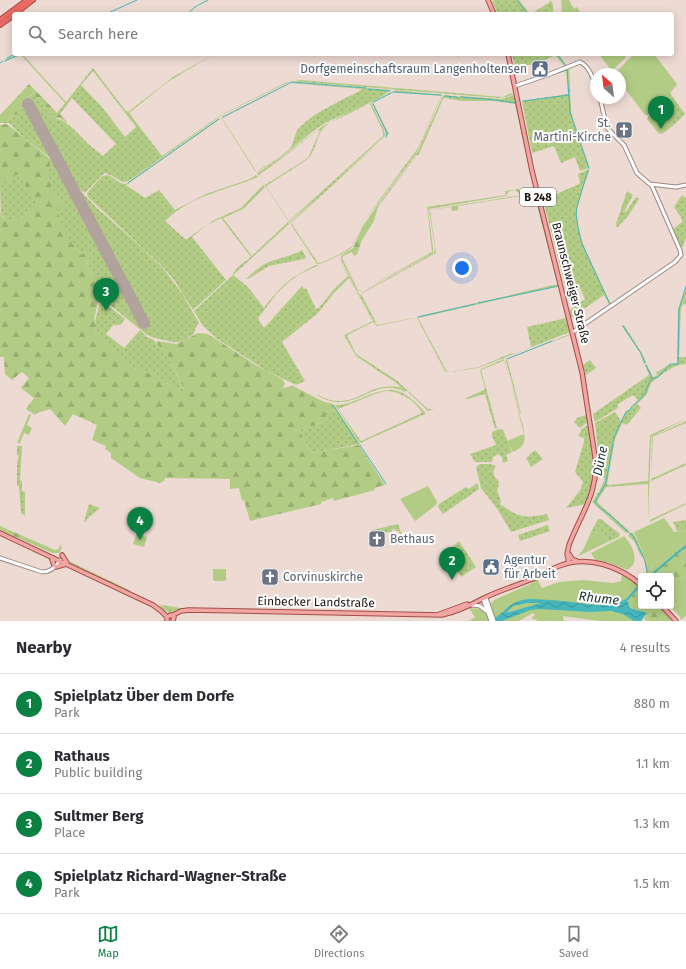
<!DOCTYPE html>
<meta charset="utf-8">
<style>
:root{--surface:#fff;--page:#f2f2f3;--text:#2b2b33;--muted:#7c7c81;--line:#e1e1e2;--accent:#0b8043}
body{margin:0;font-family:"Fira Sans",sans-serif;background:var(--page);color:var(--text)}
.controls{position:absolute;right:12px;bottom:12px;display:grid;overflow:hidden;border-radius:4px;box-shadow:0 2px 10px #0003}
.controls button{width:36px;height:36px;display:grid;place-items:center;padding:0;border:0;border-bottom:1px solid var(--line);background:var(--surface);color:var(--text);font:20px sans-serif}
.compass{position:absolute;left:590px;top:68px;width:36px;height:36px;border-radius:50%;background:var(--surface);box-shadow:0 2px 10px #0003;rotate:332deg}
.you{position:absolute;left:462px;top:268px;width:14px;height:14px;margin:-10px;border:3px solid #fff;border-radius:50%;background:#1a73e8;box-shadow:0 0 0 6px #1a73e833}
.badge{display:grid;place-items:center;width:26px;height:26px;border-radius:50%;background:var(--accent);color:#fff;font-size:13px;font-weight:700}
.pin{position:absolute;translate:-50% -33px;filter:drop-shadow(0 1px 2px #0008)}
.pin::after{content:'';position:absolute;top:21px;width:14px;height:12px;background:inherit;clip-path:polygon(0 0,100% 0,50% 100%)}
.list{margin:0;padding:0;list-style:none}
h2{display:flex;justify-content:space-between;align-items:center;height:52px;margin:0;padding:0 16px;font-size:17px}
h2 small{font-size:13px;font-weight:400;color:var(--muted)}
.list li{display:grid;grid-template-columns:26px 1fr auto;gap:12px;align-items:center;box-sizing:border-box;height:60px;padding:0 16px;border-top:1px solid var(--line)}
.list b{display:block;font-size:15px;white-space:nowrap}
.list p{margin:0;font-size:13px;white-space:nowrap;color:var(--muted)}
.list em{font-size:13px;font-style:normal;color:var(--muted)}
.icon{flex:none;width:22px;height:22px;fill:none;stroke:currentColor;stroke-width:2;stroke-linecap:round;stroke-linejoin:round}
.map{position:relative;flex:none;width:686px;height:621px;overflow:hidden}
.search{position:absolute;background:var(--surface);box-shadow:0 2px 10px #0003;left:12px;right:12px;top:12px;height:44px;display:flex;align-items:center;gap:10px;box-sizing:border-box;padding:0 14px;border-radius:4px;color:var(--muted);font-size:15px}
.sheet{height:292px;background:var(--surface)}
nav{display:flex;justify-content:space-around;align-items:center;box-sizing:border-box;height:56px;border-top:1px solid var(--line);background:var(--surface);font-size:11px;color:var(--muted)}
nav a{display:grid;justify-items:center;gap:2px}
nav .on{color:var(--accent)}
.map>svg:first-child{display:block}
.grass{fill:url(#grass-dots);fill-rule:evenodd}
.forest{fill:url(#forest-firs)}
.green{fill:#b2cc85}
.water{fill:url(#water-waves);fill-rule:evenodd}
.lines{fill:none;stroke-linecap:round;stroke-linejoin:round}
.stream{stroke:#45b7bc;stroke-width:1}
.canal{stroke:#45b7bc;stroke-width:2}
.runway{stroke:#b1a29c;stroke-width:12}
.secondary-casing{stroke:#9a8982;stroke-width:5}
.primary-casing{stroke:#a24d48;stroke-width:5.5}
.highway-casing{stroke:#a24d48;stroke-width:6}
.secondary{stroke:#fff;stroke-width:3}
.primary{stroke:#f2a6a3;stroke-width:3.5}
.highway{stroke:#ea6a65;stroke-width:4}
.labels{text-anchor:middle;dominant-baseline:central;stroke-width:4;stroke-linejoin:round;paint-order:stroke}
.shield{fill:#fff;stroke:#605c5a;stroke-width:1}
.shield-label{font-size:11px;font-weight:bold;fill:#1c1613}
.service-label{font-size:12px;fill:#4e5e75;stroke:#fff;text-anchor:end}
.worship-label{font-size:12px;fill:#5b616d;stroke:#fff;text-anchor:start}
.street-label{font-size:12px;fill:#1c1613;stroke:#fff}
.water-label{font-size:13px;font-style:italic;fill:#193233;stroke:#fff}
</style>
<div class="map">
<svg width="686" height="621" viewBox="0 0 686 621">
<defs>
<pattern id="grass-dots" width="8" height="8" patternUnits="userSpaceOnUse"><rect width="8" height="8" fill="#b2cc85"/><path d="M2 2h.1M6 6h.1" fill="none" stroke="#98ae72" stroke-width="1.8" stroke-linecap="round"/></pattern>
<pattern id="forest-firs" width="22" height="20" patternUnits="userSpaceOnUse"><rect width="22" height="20" fill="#b2cc85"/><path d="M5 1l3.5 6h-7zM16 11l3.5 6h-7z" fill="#98ae72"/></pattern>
<pattern id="water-waves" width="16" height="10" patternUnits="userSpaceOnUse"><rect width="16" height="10" fill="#45b7bc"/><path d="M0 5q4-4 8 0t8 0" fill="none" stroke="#399498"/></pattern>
</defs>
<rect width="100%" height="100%" fill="#eddad3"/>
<path class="grass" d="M495 0H519L530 14H498L492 1Z
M550 0 553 4V14H531L550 2Z
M19 54H22L66 102 93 68 125 110 128 112 173 77 214 54 166 83 129 113 162 156 221 115 287 82 301 80 503 97 514 92 506 54H507L515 92 507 97 498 98 291 81 222 115 129 181 122 182 111 175 105 173 101 176 85 193 78 188 50 158 22 136 9 123V120C12 115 16 116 20 112 23 109 24 102 27 97L31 95 36 98 55 119C66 117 84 141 93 148 96 151 100 153 103 156L116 144 72 98 60 114 57 113 65 103 21 55 5 61 4 60ZM93 71 136 127 125 137 102 107 81 85Z
M512 54H558L567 66 565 67 554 54 552 57 515 70Z
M569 68 571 112 589 168 580 171 575 157 561 163 554 146 532 153 522 101 568 94 566 69Z
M293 82 390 90V91C368 107 339 113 316 129 302 139 271 169 255 171L222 119V117ZM291 83 363 89C342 101 317 110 300 127 294 132 295 141 291 147 286 154 264 168 256 171L222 118Z
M677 84V85L670 93 685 114 674 125 658 104Z
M396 90 442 95 416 154 368 216 352 247 346 252 323 263 317 264 290 223 319 196 289 222 257 173 275 162 323 126 371 103 384 130 385 136 324 191 386 137 385 130 372 103ZM394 92 441 96 418 148 369 214 352 246 344 252 323 262 318 263 291 223 389 134 373 103ZM370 104 383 131V136L289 221 266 186 308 159C315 151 316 140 321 131 327 121 359 107 370 104ZM318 130 320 131 308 158 265 185 259 176 260 174 277 162Z
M515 94 535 191 534 188 515 104 493 101H462L445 98 443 99 419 154 416 156 378 207 377 206 416 155 443 96 446 95 458 97 460 96 501 99 506 98Z
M218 119H220L126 185 145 198 159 190 175 210 206 194 250 179 256 175 258 177C225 191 192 195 165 221L185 239H187L214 220 241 208 263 185 265 187 243 209 223 218 252 256 288 222 289 224 233 275 248 287 264 308C281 285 291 277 316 265H319L298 275 289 282 277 293 259 317 258 319 263 327H265L302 286 304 289 306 288 316 309 319 308 334 289 348 276 338 257 376 324 378 325 413 318H415L377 326 373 322 349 334 347 336 356 354 396 380 428 409H434L428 411 406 390 405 392C378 378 362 404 337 402 329 402 323 398 316 395H318C324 398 331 401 339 401 363 401 372 381 402 388L395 382 356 356 344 335 373 321 349 278 333 294 317 314 282 342 305 381 296 385 265 370 216 338 203 326 194 311 233 275C235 267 244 263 251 257L221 218 207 225 192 237 226 280 193 310 174 280 162 266 88 197 87 193 102 176 109 175 120 183 126 184Z
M50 159 96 207 139 245 163 268 183 295 199 323 195 329 194 334C190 336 185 340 180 342 173 343 153 338 147 335L115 309V305L98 285 86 264 93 254 85 251 82 256C75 247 59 227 58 216 57 210 58 206 60 200H57L46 172 52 162Z
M590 169C586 180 576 205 577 214 577 232 584 246 591 262 598 276 603 290 611 304L610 306 604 295 571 318 570 310 585 299 580 288 568 297 543 200 579 184 580 182 578 174Z
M16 175H19C25 184 36 195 37 206L30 212 12 222 7 220 1 215 0 186Z
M519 189 520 194 515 190 509 191 506 196 429 209 428 211 433 247V253L362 291H359L357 290 341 260V256L353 248 356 255 354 256 352 252 343 256 342 258 358 290 362 291 432 252 427 207 506 195 505 191Z
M627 191 633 195 625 210V213L636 197 639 199 628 216 617 228 616 224Z
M535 193H536L559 283H557L534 194 458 206V210L452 211 451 207 430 210 436 253 361 294 376 322 380 323 389 321 380 323 375 322 360 295 363 292 434 253 435 248 429 210Z
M682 195 686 198V237L683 247H680L672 230 682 222V219L674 207Z
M302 250 306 257 304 259 269 266 248 279H246C253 272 262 264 272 261 282 257 293 256 302 250Z
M558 284 560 285 570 330 569 331H571L570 332 478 368 449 372 445 371 417 318 420 316ZM559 286 566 318 527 327 531 347 513 354 512 353 479 367 449 372 446 370 418 318Z
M686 286V304L682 305 681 308 679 357H686V364C672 365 663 374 652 382L650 385 647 394 637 404 641 408 627 425 622 423 615 439 607 484 609 485 648 481 650 435 686 419 651 437 648 522V484L606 487 597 501 598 503 629 531V532L626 533 592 502 601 488 605 478 602 477 603 449 598 450 595 423 615 412 621 421 626 411 629 410 638 400 633 395 618 404V408L595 422 593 414 649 375 645 365H647L653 377 657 375 656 372C665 369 666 364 677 363L678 310Z
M101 303H105L125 319 120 325H113L106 334 124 348 140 330 147 337 154 340 155 342 165 350 184 390 181 392 154 374 135 369 118 355 95 333 96 324 95 321 99 306Z
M624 325 641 352 646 362 644 364 640 353 622 326Z
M570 334H572L578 358H576L570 335 507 359 521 413H520L506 361 507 359Z
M504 359 524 430V434L505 361H503L481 370 497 428 495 429 485 394 467 399H464L484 390 485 387 480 371 481 369Z
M590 360 596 368 586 375 583 365Z
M393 390C407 392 416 403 425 412V414L360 443 335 405C356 405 372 389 393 390ZM386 391C400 391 416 401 422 413L361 441 338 409 375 394Z
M336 409 360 444 311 453 299 430 327 421 325 412Z
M588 414 589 421 580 428 574 422 577 418Z
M686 421V423L653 437 651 479 686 463V465L651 481 650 520 686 503V504L650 522 652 437Z
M586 426H589C594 457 598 473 586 504L566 508 581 489 583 482 575 472 584 442V438L578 436 582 429Z
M499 429 503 430 512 452 506 455 508 461 503 463 502 457 498 454 493 457 492 462H475L470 454 496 445 492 436V432Z
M17 446H22L20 480 22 481V491L25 492V516L21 513 19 486H17V462L19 456 17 455Z
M535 450 543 459 531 467 526 458Z
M480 464H491L496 466 493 471 495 478 498 480 499 486 497 490 501 501 500 504C520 518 523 518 547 514L549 520 511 532 498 510 481 488 476 467Z
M477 483 479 489 443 514 438 507 439 504 466 487 469 489Z
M89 504 100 508 87 519 86 522H84Z
M598 519H601L620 534 619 537 608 542 602 535 592 530Z
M686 520V530L677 531 673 522Z
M398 524 400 530 403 536 401 535 398 531H395V529L392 530V532L372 534V530Z
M548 525 550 531 520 541 518 535Z
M631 532 634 534 647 562 648 569 650 570 651 573 647 576 644 559C637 553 638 542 628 536Z
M459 541 476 567 461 577 450 560 447 562 446 561 449 559 444 551 450 547 451 548Z
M69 561 131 591 129 592 105 581 68 562Z
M161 605 181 608H195L176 613 174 611 173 612 174 614 167 613 168 612 167 611 166 612 160 606Z"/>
<path class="forest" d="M29 84 41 96 57 113 60 114 68 123 59 118 55 119 36 98 31 95 27 97C24 101 23 109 20 112 15 117 9 114 9 123H0V115Z
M7 124 50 159 52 162 46 172 57 200 63 201V206L58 209C58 226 71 241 81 255L87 250 93 252V254L86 264 98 285 115 305V309L99 297 94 320 96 324 95 333 118 355 135 369 154 374 181 392 184 389 165 350 159 346 156 341 177 344 198 333 208 334 257 366 282 379 285 383 283 388 293 386 322 401 333 404 336 409 325 412 327 421 299 430 311 453 359 445 385 485 374 488 375 490 334 501 333 498 321 502V504L250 521 244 500 242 501 239 488 230 489V479L165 478 164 481 160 483 140 478 111 458V453L105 449 106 446 92 440 97 425 73 414 65 426 50 409 37 413 35 415 26 409 34 398 21 388 29 378 22 372 12 380 5 374 4 357H0V212L2 217 12 222 30 212 37 206 33 197 19 175H16L0 186V125Z
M377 206 378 207 374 221 362 240 357 254 356 255 353 248 363 226Z
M0 526 55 550 59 549 60 544 62 548 59 553H52L0 530Z
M686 544V574L671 586V576H647L655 562 666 559 670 551Z
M640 587 641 606H660L673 621H647L644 619 647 614 638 610 630 608 627 601Z"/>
<path class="green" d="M561 0H569L574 9 577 7 581 14H562Z
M599 54H623L626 57 613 70H611Z
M634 54H654L677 84 658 104 674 125 662 134 660 133 659 134 647 119 648 117 656 108 655 107 648 115H645L620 82V74H614Z
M29 414 31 415 27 425 32 428 29 435 24 433 20 443H17Z
M524 434C526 443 522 448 513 452L507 441Z
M428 486 437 502 436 505 415 521 400 499Z
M664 518 668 523 674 532 686 530V544L670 551 666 559 655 562 650 570 648 569 647 562 634 532Z
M592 530 602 535 608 542 576 557 583 550Z
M136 535 147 537 144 547 133 544Z
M624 536C633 545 641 563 627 570L610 563 595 560 591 553Z
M213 569H226V580L224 581H215L213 580Z
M622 573 640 587 627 601 630 608 647 613 641 621H599L563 616 564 621H537L536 619 533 620 532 617 535 615 533 613 519 621H469L475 617 469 608 480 609 486 614 493 612 491 604 494 600 530 584 537 579 542 588 559 582 582 580 613 583 621 581Z
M686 574V616L681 620 680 617 670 606H671V586Z"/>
<path class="water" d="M529 599C540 599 552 600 562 601 579 602 612 611 625 599L628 602 630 608 647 613 641 621H634L623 614 611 611 590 612 539 609 530 610 502 621H490C507 612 508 601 529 599ZM527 603H541L506 613 513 606Z"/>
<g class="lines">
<path class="stream" d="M517 0 528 14
M106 14 137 0
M187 14 195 7 208 0
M557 54 566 66
M7 58 15 54
M5 61 20 54
M0 63 3 61
M567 69 570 112 589 168
M534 81 567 70
M368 89 390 91
M393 92 441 95
M444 96 457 97
M461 97 496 100 516 103
M515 98 517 109
M523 101 569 95
M373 102 391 93
M373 104 387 133 386 137
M223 117 292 82 366 88
M520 123 529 165
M588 170 577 207 576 214 578 227 582 244 610 304
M128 183 219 119
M535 193 550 251
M478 303 559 286
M418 317 475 304
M623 326 641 353 645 363
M507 359 552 341
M646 365 652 378
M652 379 658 377 670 364H678L679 309 686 286
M334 406 358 444
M360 445 386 484
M648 576 645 561 634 537 610 515 600 508 595 502 606 483 614 437 626 412 630 410C632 404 639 402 643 396 648 390 646 385 652 379"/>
<path class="canal" d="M650 576 682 549 686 547
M625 602 640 585"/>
<path class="runway" d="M28 104 144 323"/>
<defs>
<path id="secondary" d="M515 86 550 74 580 62C589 66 593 78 596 87
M650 184 676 187 686 185
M573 332 675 262 681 255 680 250 652 186 637 173 624 145 607 128 600 98
M0 558 42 572C50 572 56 567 60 560
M486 598 494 621
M483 599 491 621
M472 605 480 606 486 611"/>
<path id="primary" d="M488 0 494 14
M508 54 532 171 582 372 595 457C599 493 581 513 569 545L567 554 569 563
M0 533 153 605 161 611 167 617
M569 554 572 559 577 561
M62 555 67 563
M51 557 54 565
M56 567 66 564
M662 606 676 621
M173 615 181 611 189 610 442 615C457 612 471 605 484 598 500 590 518 585 535 578 543 574 551 569 559 566 588 555 619 566 641 585
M437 615 467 604
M167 621V617L171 615 174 617 173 621"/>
<path id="highway" d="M15 14 33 0
M0 20 27 0
M0 25 14 15"/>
</defs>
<use href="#secondary" class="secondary-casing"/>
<use href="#primary" class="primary-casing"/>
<use href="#highway" class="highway-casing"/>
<use href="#secondary" class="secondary"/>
<use href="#primary" class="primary"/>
<use href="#highway" class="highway"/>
</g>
<defs>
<symbol id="civic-square" viewBox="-11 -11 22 22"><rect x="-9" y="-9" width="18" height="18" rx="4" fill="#5c6f8a" stroke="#fff"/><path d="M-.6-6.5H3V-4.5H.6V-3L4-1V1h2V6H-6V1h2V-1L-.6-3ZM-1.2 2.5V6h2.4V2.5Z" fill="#fff"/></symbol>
<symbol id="church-square" viewBox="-11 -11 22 22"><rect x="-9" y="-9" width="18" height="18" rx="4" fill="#6b7280" stroke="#fff"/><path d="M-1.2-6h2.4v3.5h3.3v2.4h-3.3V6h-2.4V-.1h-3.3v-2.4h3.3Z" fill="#fff"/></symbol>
</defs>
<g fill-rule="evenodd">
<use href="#civic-square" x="530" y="59" width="20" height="20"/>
<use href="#church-square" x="614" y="120" width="20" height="20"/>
<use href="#church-square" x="367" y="529" width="20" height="20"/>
<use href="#civic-square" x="481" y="557" width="20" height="20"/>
<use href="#church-square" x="260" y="567" width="20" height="20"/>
</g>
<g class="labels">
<rect class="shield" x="520" y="188" width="36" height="18" rx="3"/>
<g class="shield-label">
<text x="538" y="197">B 248</text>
</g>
<g class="service-label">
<text x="527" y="69">Dorfgemeinschaftsraum Langenholtensen</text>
<text x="504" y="560" text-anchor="start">Agentur<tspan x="504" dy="14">für Arbeit</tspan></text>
</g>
<g class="worship-label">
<text x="611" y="123" text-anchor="end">St.<tspan x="611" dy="14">Martini-Kirche</tspan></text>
<text x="390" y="539">Bethaus</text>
<text x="283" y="577">Corvinuskirche</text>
</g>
<g class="street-label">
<text transform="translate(571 283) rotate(76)">Braunschweiger Straße</text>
<text transform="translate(316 602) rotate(1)">Einbecker Landstraße</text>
</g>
<g class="water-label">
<text transform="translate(600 461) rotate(-79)">Düne</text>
<text transform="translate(599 598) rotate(6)">Rhume</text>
</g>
</g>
</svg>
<div class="controls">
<button><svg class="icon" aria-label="locate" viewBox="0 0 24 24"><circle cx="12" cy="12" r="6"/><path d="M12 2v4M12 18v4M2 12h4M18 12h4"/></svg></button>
</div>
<svg class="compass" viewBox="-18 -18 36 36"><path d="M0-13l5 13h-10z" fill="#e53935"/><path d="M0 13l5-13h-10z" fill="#7c7c81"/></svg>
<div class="you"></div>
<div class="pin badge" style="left:661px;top:129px">1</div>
<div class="pin badge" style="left:452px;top:580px">2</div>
<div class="pin badge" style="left:106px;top:311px">3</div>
<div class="pin badge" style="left:140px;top:540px">4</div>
<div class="search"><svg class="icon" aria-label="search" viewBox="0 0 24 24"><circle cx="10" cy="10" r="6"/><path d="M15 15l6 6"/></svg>Search here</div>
</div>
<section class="sheet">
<h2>Nearby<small>4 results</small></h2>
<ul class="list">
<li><span class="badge">1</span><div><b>Spielplatz Über dem Dorfe</b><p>Park</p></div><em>880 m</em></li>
<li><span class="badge">2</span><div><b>Rathaus</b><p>Public building</p></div><em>1.1 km</em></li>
<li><span class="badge">3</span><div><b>Sultmer Berg</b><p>Place</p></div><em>1.3 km</em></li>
<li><span class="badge">4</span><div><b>Spielplatz Richard-Wagner-Straße</b><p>Park</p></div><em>1.5 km</em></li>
</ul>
</section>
<nav>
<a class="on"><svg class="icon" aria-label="map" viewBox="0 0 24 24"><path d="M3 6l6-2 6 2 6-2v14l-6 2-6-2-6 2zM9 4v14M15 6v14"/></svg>Map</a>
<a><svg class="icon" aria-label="directions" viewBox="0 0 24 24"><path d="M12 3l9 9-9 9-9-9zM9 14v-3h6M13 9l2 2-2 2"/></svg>Directions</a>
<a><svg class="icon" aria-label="saved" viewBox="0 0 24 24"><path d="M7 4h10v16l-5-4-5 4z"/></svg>Saved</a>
</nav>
